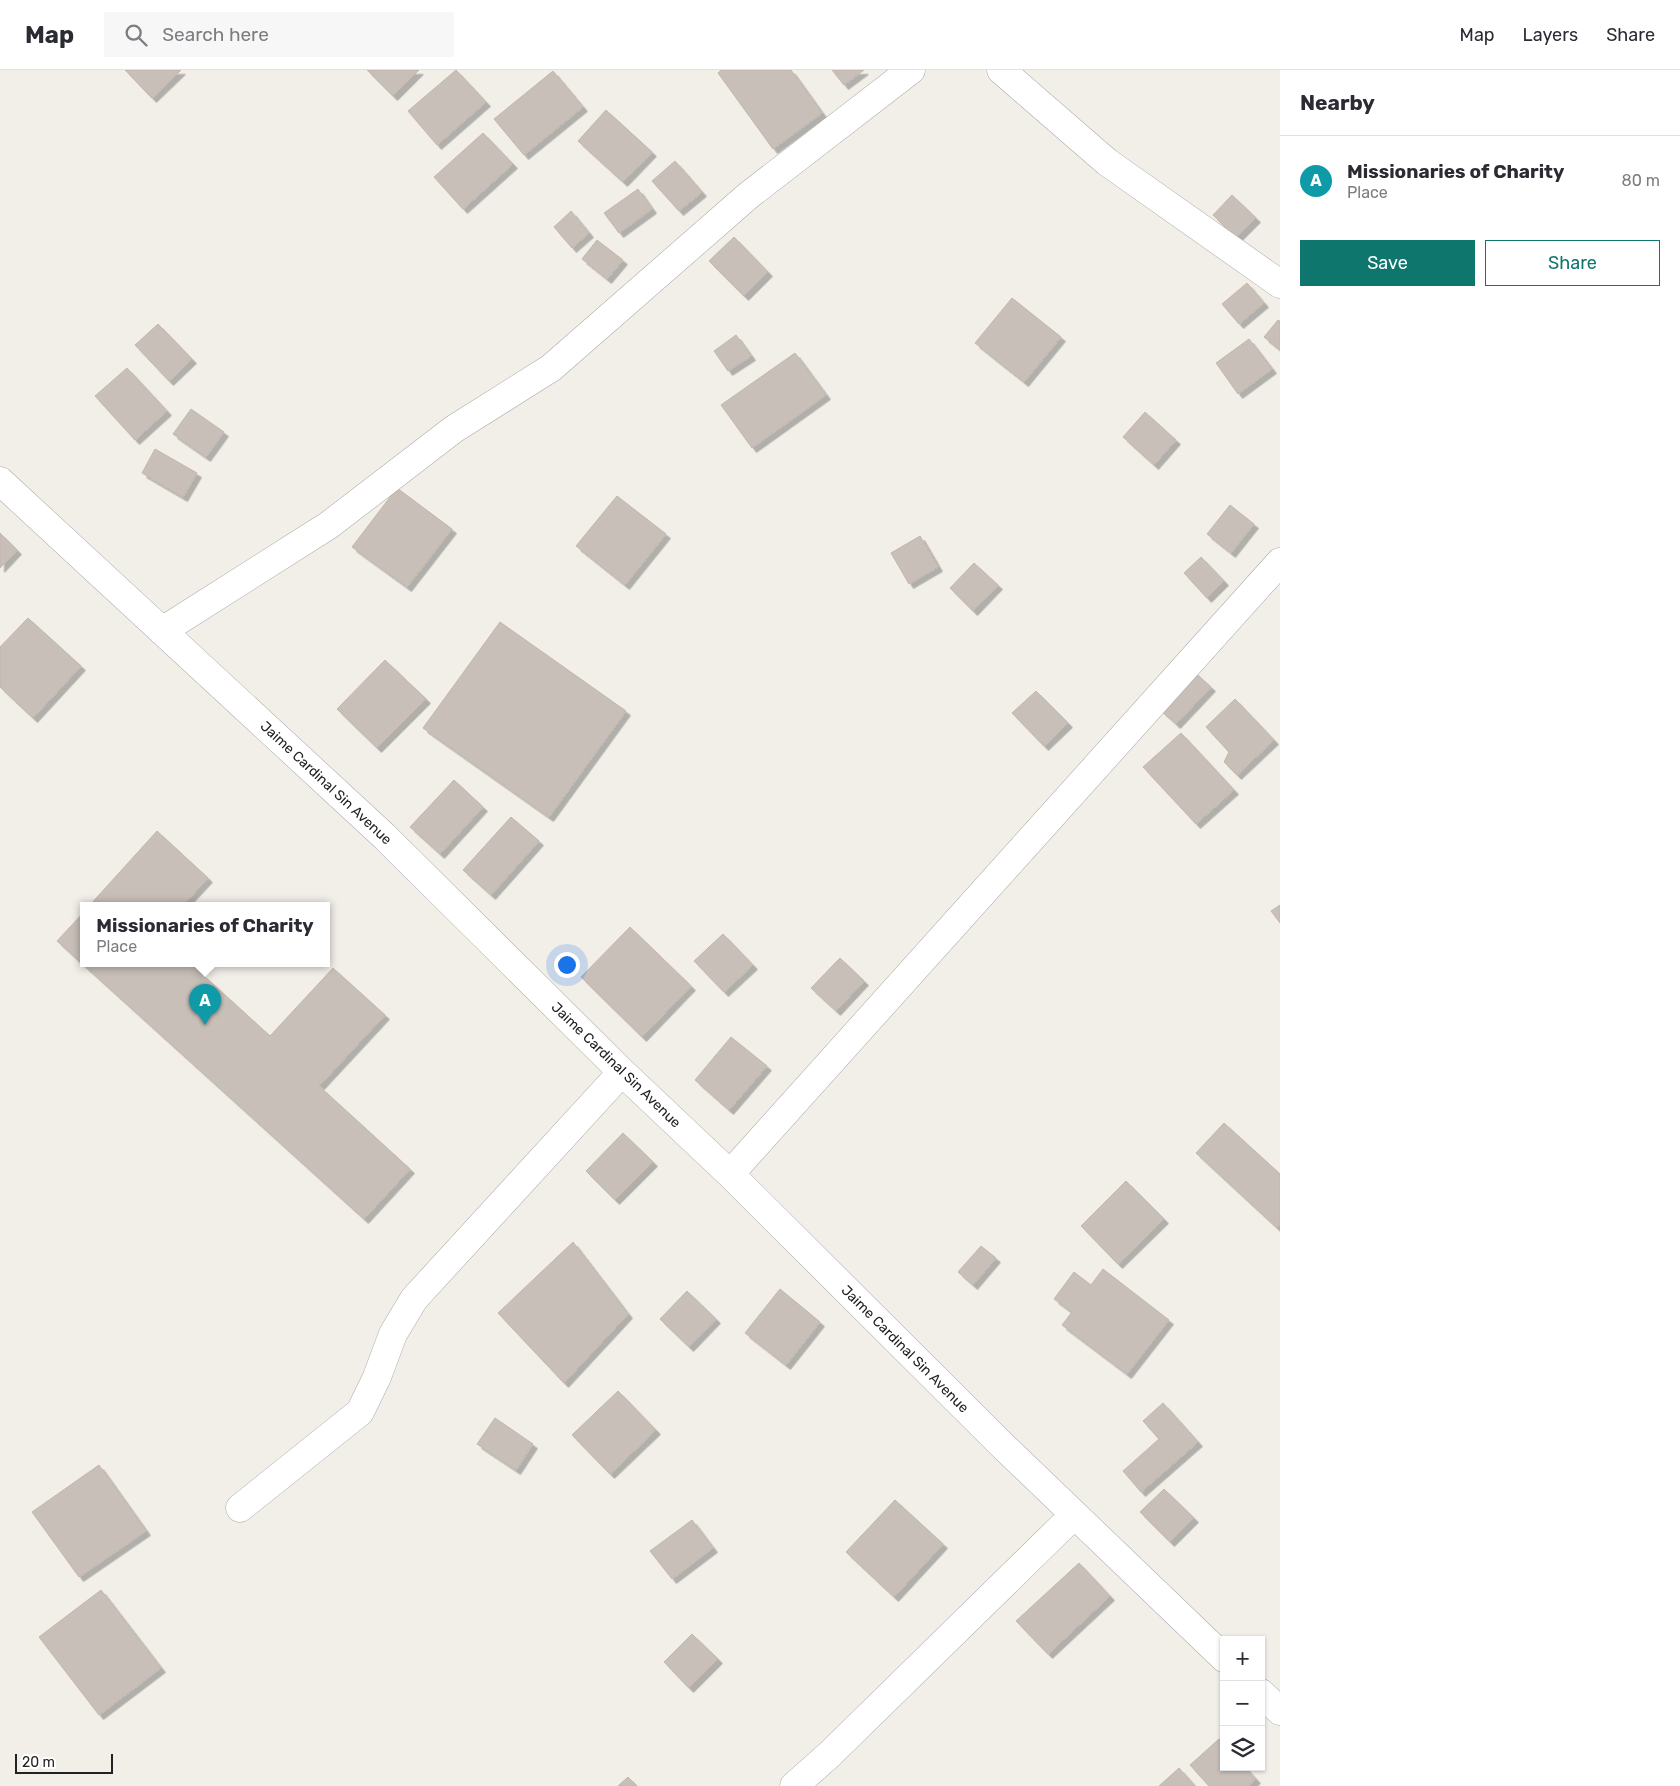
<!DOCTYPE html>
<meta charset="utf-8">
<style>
:root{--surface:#fff;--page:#f7f7f7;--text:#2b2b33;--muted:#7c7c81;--line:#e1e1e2;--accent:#0f766e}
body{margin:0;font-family:Rubik,sans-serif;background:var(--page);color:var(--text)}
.controls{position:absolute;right:15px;bottom:15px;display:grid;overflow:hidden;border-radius:0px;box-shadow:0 1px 4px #0004}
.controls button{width:45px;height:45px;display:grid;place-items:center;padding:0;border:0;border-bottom:1px solid var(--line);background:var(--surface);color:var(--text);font:25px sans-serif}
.scale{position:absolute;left:15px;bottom:12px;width:98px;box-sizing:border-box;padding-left:5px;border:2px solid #222;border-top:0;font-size:14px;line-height:18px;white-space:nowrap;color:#222;-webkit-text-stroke:4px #fff;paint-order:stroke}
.you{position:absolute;left:566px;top:894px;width:18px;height:18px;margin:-12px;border:4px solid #fff;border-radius:50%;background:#1a73e8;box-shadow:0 0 0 8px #1a73e833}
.badge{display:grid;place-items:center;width:32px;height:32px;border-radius:50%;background:var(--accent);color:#fff;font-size:16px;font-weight:700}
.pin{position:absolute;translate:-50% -41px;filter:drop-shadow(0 1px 2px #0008)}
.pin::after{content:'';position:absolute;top:26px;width:18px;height:15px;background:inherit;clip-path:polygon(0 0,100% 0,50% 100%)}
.popup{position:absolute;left:80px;top:832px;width:250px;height:65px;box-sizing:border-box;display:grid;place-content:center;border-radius:0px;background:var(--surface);filter:drop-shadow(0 1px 4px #0005);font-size:16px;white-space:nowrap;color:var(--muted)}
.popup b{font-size:19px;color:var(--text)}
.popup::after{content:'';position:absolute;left:50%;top:100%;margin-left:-10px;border:10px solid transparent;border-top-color:var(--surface)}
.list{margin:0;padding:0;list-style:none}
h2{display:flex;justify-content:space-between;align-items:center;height:65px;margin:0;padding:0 20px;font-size:21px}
h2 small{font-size:16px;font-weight:400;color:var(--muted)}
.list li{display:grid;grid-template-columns:32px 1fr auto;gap:15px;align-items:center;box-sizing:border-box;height:90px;padding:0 20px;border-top:1px solid var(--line)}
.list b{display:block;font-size:19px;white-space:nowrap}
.list p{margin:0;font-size:16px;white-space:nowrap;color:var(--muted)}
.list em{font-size:16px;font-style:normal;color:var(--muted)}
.actions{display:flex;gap:10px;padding:15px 20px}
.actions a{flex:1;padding:11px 0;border:1px solid var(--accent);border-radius:0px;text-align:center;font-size:18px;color:var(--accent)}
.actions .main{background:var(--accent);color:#fff}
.icon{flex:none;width:28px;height:28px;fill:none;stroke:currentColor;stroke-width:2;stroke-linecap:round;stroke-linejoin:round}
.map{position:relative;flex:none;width:1280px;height:1716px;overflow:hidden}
header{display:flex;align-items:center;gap:30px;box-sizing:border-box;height:70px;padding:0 25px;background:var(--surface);border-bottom:1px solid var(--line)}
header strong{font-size:24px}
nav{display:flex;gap:28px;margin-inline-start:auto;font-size:18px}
.search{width:350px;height:45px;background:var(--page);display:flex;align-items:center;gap:12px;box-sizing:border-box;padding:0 18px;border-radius:0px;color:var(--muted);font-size:19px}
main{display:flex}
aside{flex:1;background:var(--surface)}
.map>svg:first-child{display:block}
.building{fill:#c7bfb8;stroke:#c4b6ab;filter:url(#shadow)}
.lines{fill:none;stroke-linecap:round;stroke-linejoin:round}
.minor-casing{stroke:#a9a9a9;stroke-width:29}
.minor{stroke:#fff;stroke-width:28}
.labels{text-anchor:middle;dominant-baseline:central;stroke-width:5;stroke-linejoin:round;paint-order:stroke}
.street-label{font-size:14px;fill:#222;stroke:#fff}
</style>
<header>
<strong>Map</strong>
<div class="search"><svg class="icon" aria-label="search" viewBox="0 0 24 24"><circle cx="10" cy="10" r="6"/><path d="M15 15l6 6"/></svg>Search here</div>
<nav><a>Map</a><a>Layers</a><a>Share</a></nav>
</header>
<main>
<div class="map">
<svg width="1280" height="1716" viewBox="0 0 1280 1716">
<defs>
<filter id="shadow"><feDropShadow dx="4.5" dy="4.5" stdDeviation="0" flood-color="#0004"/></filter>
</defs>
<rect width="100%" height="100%" fill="#f2efe9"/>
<path class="building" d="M125 0H181L152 28Z
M367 0H419L393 26Z
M456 0 486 32 437 75 408 41Z
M721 0H791L822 43 773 79 718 3Z
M832 0H864L844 15Z
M553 1 583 37 524 85 494 49Z
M606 40 652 82 623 112 578 71Z
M483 63 513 94 463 139 434 107Z
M675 91 702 122 679 141 652 111Z
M638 119 652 139 619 163 604 143Z
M1232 125 1256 148 1236 168 1213 145Z
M571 141 589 163 572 178 554 157Z
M734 167 768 202 744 226 709 191Z
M597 170 623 190 607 209 582 189Z
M1247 213 1264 233 1239 254 1222 234Z
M1012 228 1061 267 1024 312 975 273Z
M1278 250 1280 251V280L1264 267Z
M158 254 192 289 169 311 135 275Z
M736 265 751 286 728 301 714 281Z
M1249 269 1272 299 1238 324 1216 293Z
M795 283 826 325 752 378 721 335Z
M127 298 167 341 135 370 95 326Z
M191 339 224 362 206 387 173 364Z
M1145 342 1176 370 1154 395 1123 367Z
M155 379 197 403 183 427 142 403Z
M397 418 452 459 407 517 352 477Z
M617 426 666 464 625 515 576 476Z
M1230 435 1254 454 1231 483 1207 464Z
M0 463 17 480 0 498Z
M920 466 938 497 909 514 891 483Z
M1201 487 1224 511 1207 528 1184 503Z
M974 493 998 515 973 541 950 518Z
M28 548 81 596 33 648 0 617V577Z
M500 552 626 641 549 747 423 658Z
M385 590 426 629 377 678 337 639Z
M1190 598 1211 617 1176 654 1156 636Z
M1036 621 1068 653 1044 676 1012 643Z
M1235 629 1274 670 1237 705 1224 692 1229 682 1206 657Z
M1181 663 1234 720 1196 754 1143 697Z
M454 710 483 737 440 784 410 757Z
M511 747 539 771 491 825 463 800Z
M157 761 208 808 182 836H89Z
M1280 835V853L1271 841Z
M84 842V894H191L270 966 333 898 385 945 319 1016 410 1099 364 1149 57 871Z
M630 857 691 916 642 967 581 907Z
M723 864 753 895 724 922 694 891Z
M840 888 864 911 836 941 811 918Z
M731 967 767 996 729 1040 695 1010Z
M1224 1053 1280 1104V1155L1277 1158 1196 1083Z
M623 1063 653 1092 615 1130 586 1101Z
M1126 1111 1164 1149 1118 1194 1081 1156Z
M573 1172 628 1244 564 1313 498 1243Z
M981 1176 996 1188 973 1215 958 1202Z
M1103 1199 1169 1250 1127 1304 1062 1255 1072 1242 1054 1229 1074 1202 1091 1215Z
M780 1219 820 1252 786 1295 745 1263Z
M687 1221 716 1249 689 1277 660 1249Z
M618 1321 656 1360 610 1404 572 1365Z
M1163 1333 1198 1372 1141 1422 1123 1401 1159 1369 1143 1351Z
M495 1348 533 1374 516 1400 477 1374Z
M99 1395 146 1461 79 1507 32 1442Z
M1164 1419 1194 1448 1170 1472 1140 1442Z
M895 1430 943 1474 894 1527 846 1482Z
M692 1450 713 1478 672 1509 650 1481Z
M1079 1493 1110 1526 1048 1584 1016 1551Z
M101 1520 161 1598 99 1645 39 1567Z
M692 1564 718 1589 689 1618 664 1592Z
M1219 1669 1224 1674V1697H1245L1256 1709 1248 1716H1209L1190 1695Z
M1179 1698 1195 1716H1159Z
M628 1707 637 1716H618Z"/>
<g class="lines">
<defs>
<path id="minor" d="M1001 0 1107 92 1280 214
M0 411 384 766 622 1002 730 1104 1001 1374 1224 1588
M162 561 329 455 454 359 551 298 749 125 911 0
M730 1104 1280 492
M240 1438 360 1342 377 1307 393 1264 414 1229 622 1002
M1261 1623 1280 1641
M794 1716 830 1684 1074 1445"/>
</defs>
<use href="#minor" class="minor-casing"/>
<use href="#minor" class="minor"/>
</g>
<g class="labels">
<g class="street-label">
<text transform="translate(326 713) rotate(43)">Jaime Cardinal Sin Avenue</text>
<text transform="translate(616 995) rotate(44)">Jaime Cardinal Sin Avenue</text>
<text transform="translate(905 1279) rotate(45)">Jaime Cardinal Sin Avenue</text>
</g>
</g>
</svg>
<div class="controls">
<button>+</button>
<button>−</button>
<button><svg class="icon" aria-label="layers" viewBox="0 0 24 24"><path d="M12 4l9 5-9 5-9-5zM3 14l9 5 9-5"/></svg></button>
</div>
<div class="scale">20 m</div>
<div class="you"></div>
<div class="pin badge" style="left:205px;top:955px;background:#0f9aa8">A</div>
<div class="popup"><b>Missionaries of Charity</b>Place</div>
</div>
<aside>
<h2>Nearby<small></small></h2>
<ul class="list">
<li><span class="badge" style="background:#0f9aa8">A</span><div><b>Missionaries of Charity</b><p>Place</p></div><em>80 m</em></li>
</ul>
<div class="actions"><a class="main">Save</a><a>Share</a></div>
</aside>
</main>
